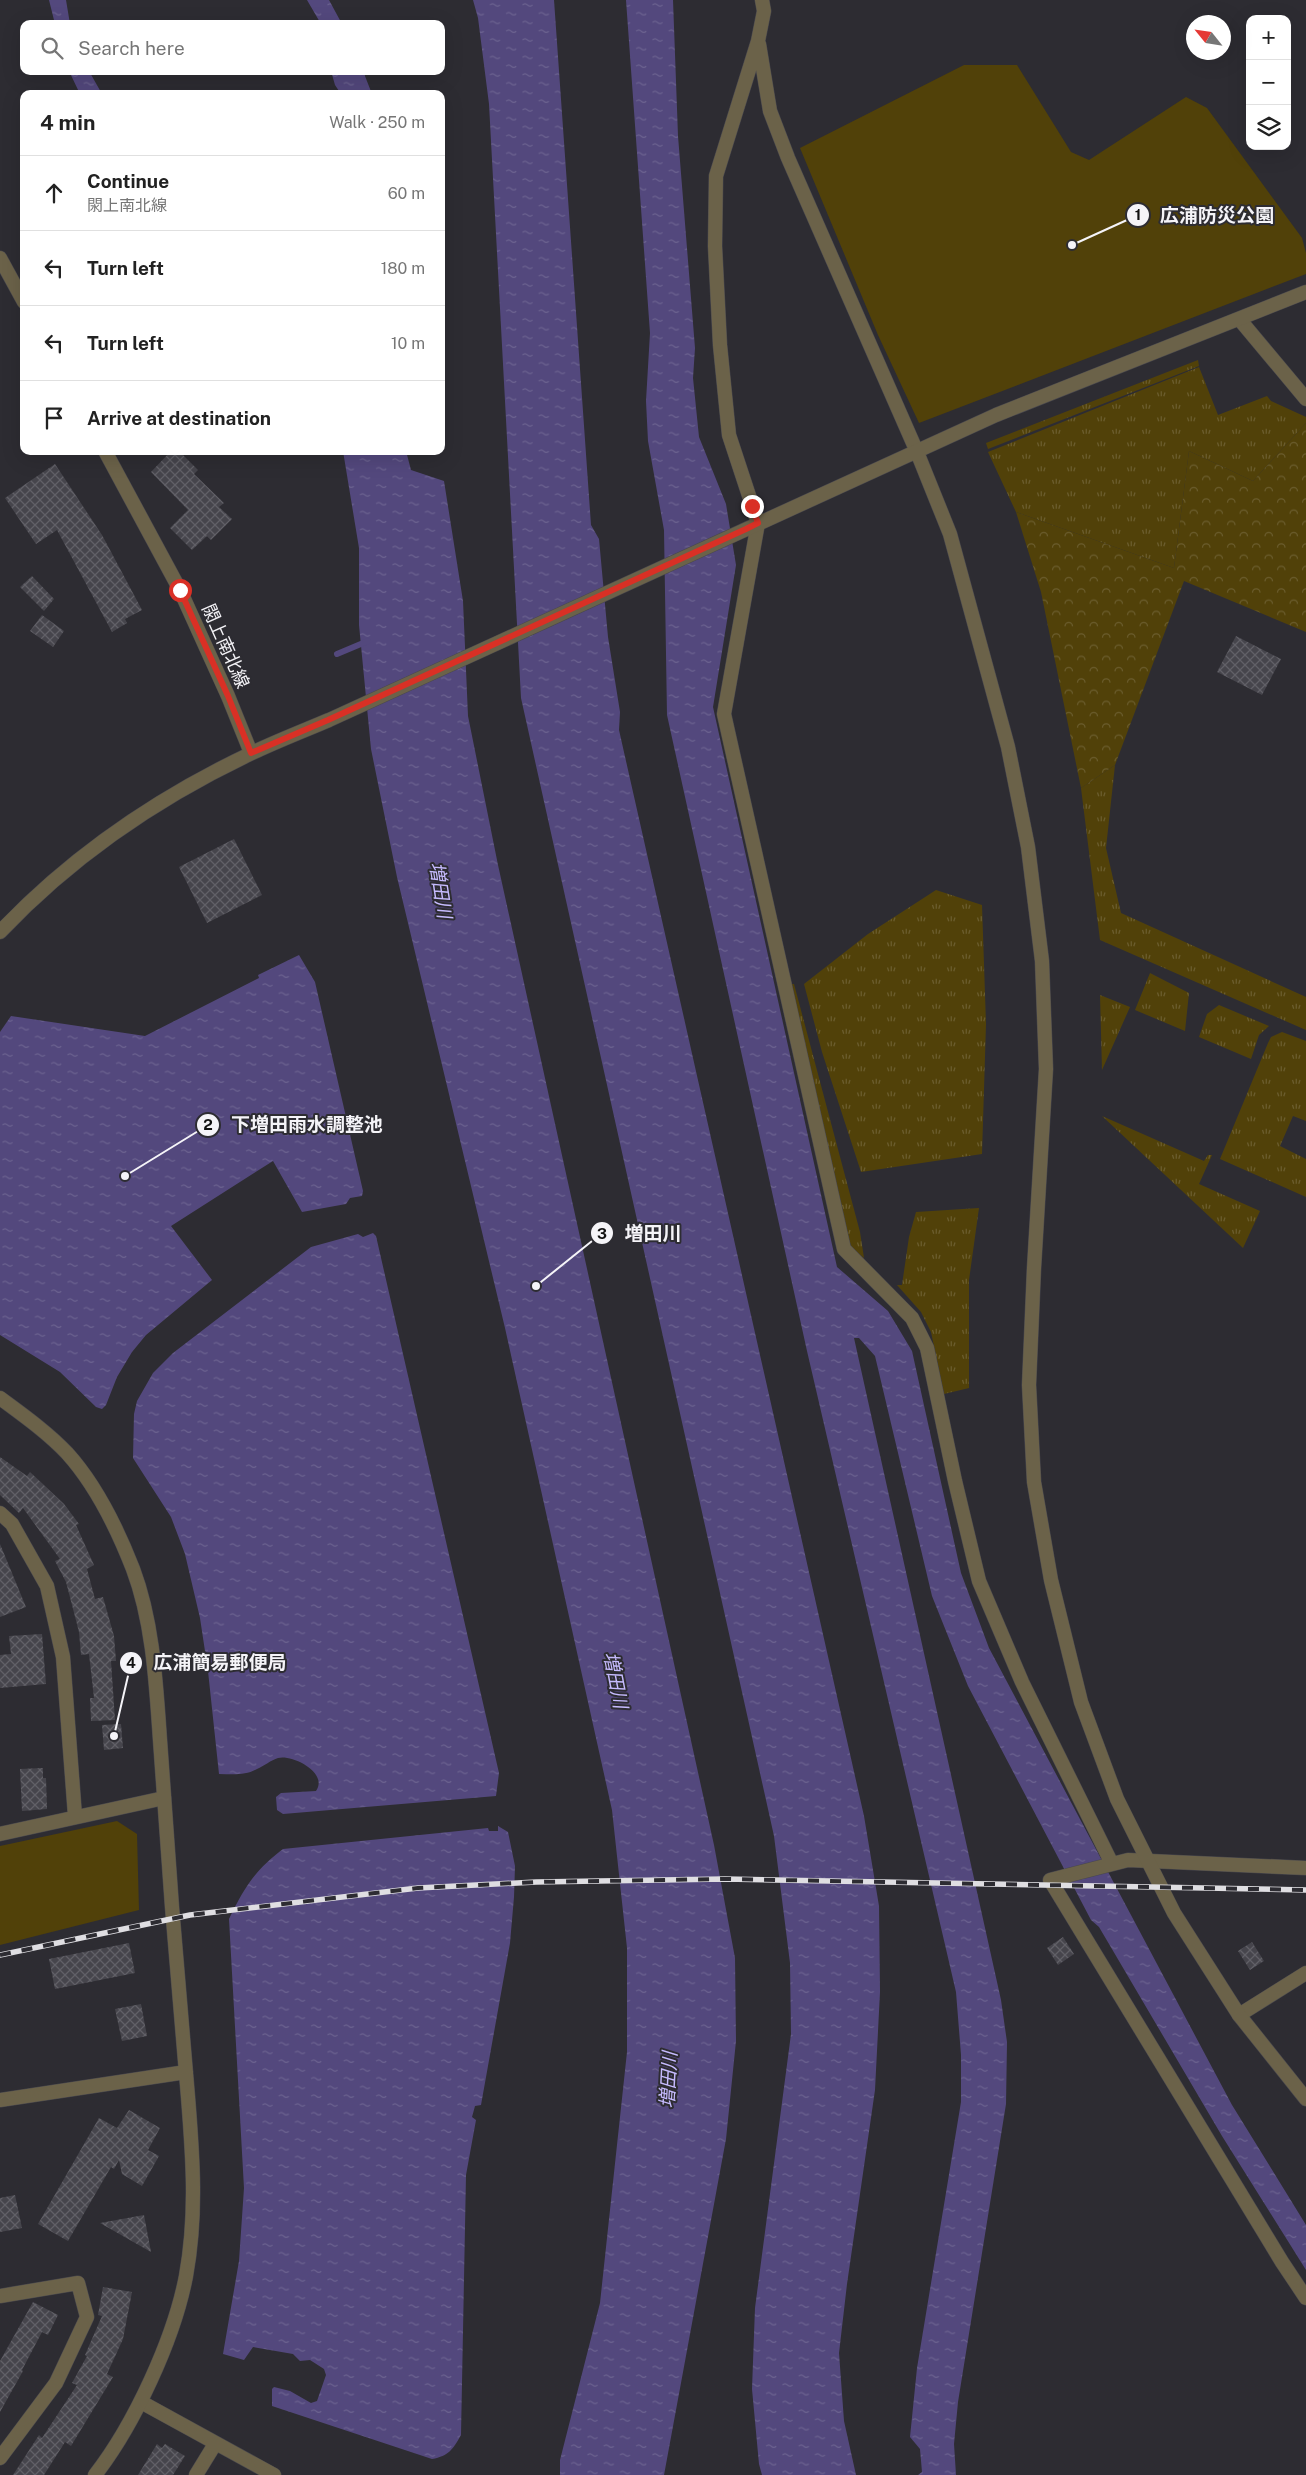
<!DOCTYPE html>
<meta charset="utf-8">
<style>
:root{--surface:#fff;--page:#f6f6f6;--text:#222;--muted:#767676;--line:#e0e0e0}
body{margin:0;font-family:"Public Sans","Noto Sans JP",sans-serif;background:var(--page);color:var(--text)}
.controls{position:absolute;right:15px;top:15px;display:grid;overflow:hidden;border-radius:10px;box-shadow:0 5px 20px #0002}
.controls button{width:45px;height:45px;display:grid;place-items:center;padding:0;border:0;border-bottom:1px solid var(--line);background:var(--surface);color:var(--text);font:25px sans-serif}
.compass{position:absolute;left:1186px;top:15px;width:45px;height:45px;border-radius:50%;background:var(--surface);box-shadow:0 5px 20px #0002;rotate:300deg}
.stop{position:absolute;width:15px;height:15px;margin:-11px;border:4px solid #d93025;border-radius:50%;background:#fff}
.stop.end{background:#d93025;border-color:#fff;box-shadow:0 1px 5px #0008}
.list{margin:0;padding:0;list-style:none}
h2{display:flex;justify-content:space-between;align-items:center;height:65px;margin:0;padding:0 20px;font-size:21px}
h2 small{font-size:16px;font-weight:400;color:var(--muted)}
.list li{display:grid;grid-template-columns:32px 1fr auto;gap:15px;align-items:center;box-sizing:border-box;height:75px;padding:0 20px;border-top:1px solid var(--line)}
.list b{display:block;font-size:19px;white-space:nowrap}
.list p{margin:0;font-size:16px;white-space:nowrap;color:var(--muted)}
.list em{font-size:16px;font-style:normal;color:var(--muted)}
.icon{flex:none;width:28px;height:28px;fill:none;stroke:currentColor;stroke-width:2;stroke-linecap:round;stroke-linejoin:round}
.map{position:relative;flex:none;width:1306px;height:2475px;overflow:hidden}
.search{position:absolute;background:var(--surface);box-shadow:0 5px 20px #0002;left:20px;top:20px;width:425px;height:55px;display:flex;align-items:center;gap:12px;box-sizing:border-box;padding:0 18px;border-radius:10px;color:var(--muted);font-size:19px}
.panel{position:absolute;background:var(--surface);box-shadow:0 5px 20px #0002;left:20px;top:90px;width:425px;height:365px;border-radius:10px}
.map>svg:first-child{display:block}
.grass{fill:url(#grass-tufts)}
.forest{fill:url(#forest-crowns)}
.green{fill:#514109}
.water{fill:url(#water-ripples)}
.lines{fill:none;stroke-linecap:round;stroke-linejoin:round}
.stream{stroke:#53487d;stroke-width:6}
.building{fill:url(#building-cross-hatch)}
.minor-casing{stroke:#49484e;stroke-width:15}
.tertiary-casing{stroke:#49484e;stroke-width:15}
.minor{stroke:#6b6249;stroke-width:14}
.tertiary{stroke:#6b6249;stroke-width:14}
.rail-casing{stroke:#dfdee2;stroke-width:5.5}
.rail{stroke:#2d2c32;stroke-width:4;stroke-dasharray:11;stroke-linecap:butt}
.route{stroke:#d93025;stroke-width:6}
.labels{text-anchor:middle;dominant-baseline:central;stroke-width:4;stroke-linejoin:round;paint-order:stroke}
.street-label{font-size:18px;fill:#f5f4f8;stroke:#2d2c32}
.water-label{font-size:19px;font-style:italic;fill:#c6bbfe;stroke:#2d2c32}
.leader{fill:none;stroke:#f5f4f8;stroke-width:2}
.callout-dot{fill:#f5f4f8;stroke:#2d2c32;stroke-width:2}
.mark-label{font-size:15px;text-anchor:middle;font-weight:bold;fill:#111}
.callout-label{font-size:19px;text-anchor:middle;font-weight:bold;fill:#f5f4f8;stroke:#2d2c32;stroke-width:4;stroke-linejoin:round;paint-order:stroke}
</style>
<div class="map">
<svg width="1306" height="2475" viewBox="0 0 1306 2475">
<defs>
<pattern id="grass-tufts" width="24" height="20" patternUnits="userSpaceOnUse" patternTransform="scale(1.25)"><rect width="24" height="20" fill="#514109"/><path d="M3 7l-1-3M5 7V3M7 7l1-3M15 17l-1-3M17 17v-4M19 17l1-3" fill="none" stroke="#6b5d2e"/></pattern>
<pattern id="forest-crowns" width="20" height="18" patternUnits="userSpaceOnUse" patternTransform="scale(1.25)"><rect width="20" height="18" fill="#514109"/><path d="M2 6a3 3 0 1 1 6 0M12 15a3 3 0 1 1 6 0" fill="none" stroke="#6b5d2e"/></pattern>
<pattern id="water-ripples" width="26" height="14" patternUnits="userSpaceOnUse" patternTransform="scale(1.25)"><rect width="26" height="14" fill="#53487d"/><path d="M2 4q2-2 4 0t4 0M15 11q2-2 4 0t4 0" fill="none" stroke="#6c6390"/></pattern>
<pattern id="building-cross-hatch" width="8" height="8" patternUnits="userSpaceOnUse" patternTransform="scale(1.25)"><rect width="8" height="8" fill="#46454c"/><path d="M0 0l8 8M0 8l8-8" fill="none" stroke="#616067"/></pattern>
</defs>
<rect width="100%" height="100%" fill="#2d2c32"/>
<path class="grass" d="M1198 360 1199 366 988 449 986 443Z
M1199 367 1218 415 1267 396 1271 401 1306 417V423L1253 481 1189 451 1174 568 1016 512 988 452Z
M1115 765 1106 848 1121 913 1306 997V1030L1100 940 1081 788Z
M936 890 982 905 986 1024 982 1154 861 1172 822 1052 804 984 868 934Z
M1150 973 1189 993 1185 1031 1135 1010Z
M791 984H794L860 1232 864 1258 852 1248 845 1231Z
M1100 995 1130 1007 1102 1070Z
M1219 1005 1269 1026 1259 1035 1251 1059 1199 1037 1207 1014Z
M1282 1032 1306 1041V1121L1293 1116 1280 1146 1306 1159V1197L1220 1159 1268 1043 1271 1037Z
M1102 1116 1204 1161 1208 1155H1212L1199 1184 1260 1211 1243 1248Z
M979 1208 969 1280V1388L944 1394 931 1332 921 1312 897 1285H902L909 1237 916 1212Z"/>
<path class="forest" d="M1306 423V632L1184 581 1115 765 1081 788 1041 592 1016 512 1174 568 1189 451 1253 481Z"/>
<path class="green" d="M964 65H1017L1071 152 1089 160 1186 97 1207 108 1302 238 1306 253V274L919 423 878 335 800 148Z
M117 1821 137 1834 139 1910 0 1945V1846Z"/>
<path class="water" d="M49 0H66L70 24H55Z
M307 0H329L342 24H321Z
M473 0H554L591 525 599 539 608 637 620 712 619 730 864 1816 879 1906 880 1992 875 2090 847 2284 839 2353 844 2421 856 2475H762L759 2464 752 2389 755 2308 791 2034 790 1963 774 1836 521 698 489 104 478 18Z
M626 0H673L678 136 695 348 693 378 699 437 726 504 736 565 713 707 837 1267 888 1311 912 1351 961 1573 989 1648 1232 2105 1306 2225V2270L1222 2136 1099 1927 1091 1920 968 1686 932 1596 875 1356 859 1338H854L1001 2000 1007 2042 1006 2104 958 2402 954 2444 956 2475H918L922 2472 920 2449 910 2437 917 2368 961 2102V2055L956 1992 807 1351 667 715 664 530 648 441 646 401 650 333Z
M69 71H89L102 94H80Z
M331 71H363L372 94H341L335 85Z
M343 451H406L411 470 444 481 463 601 468 716 498 865 714 1845 735 1958 736 2041 726 2139 664 2475H560V2460L600 2303 627 2052V1948L612 1810 505 1328 397 877 371 749 359 625V548Z
M299 955 315 982 363 1191 362 1196 350 1198 346 1204 302 1212 273 1161 171 1226 212 1280 146 1335 132 1352 117 1377 106 1405 102 1409 96 1407 60 1372 0 1335V1032L11 1016 145 1036 259 978 258 975Z
M373 1233 376 1236 499 1773 496 1796 283 1814 277 1810 276 1797 281 1793 316 1791C329 1772 291 1754 278 1758 271 1760 264 1766 257 1769 245 1776 232 1774 219 1774L208 1671 200 1618 185 1554 171 1517 133 1458 134 1414 137 1401 153 1373 173 1353 311 1247 358 1234 363 1237Z
M498 1826 508 1832 515 1866 514 1897 510 1943 481 2105 475 2106 472 2117 476 2120 466 2175 461 2435C453 2449 449 2456 432 2459L272 2406V2389L274 2387 290 2391 311 2403 317 2401 326 2375 324 2369 310 2360 300 2361 293 2354 253 2347 244 2360 223 2354 239 2261 244 2188 229 1919C244 1888 255 1870 283 1849L488 1828 489 1831H498Z"/>
<g class="lines">
<path class="stream" d="M337 654 368 641"/>
</g>
<path class="building" d="M171 451H179L198 470 194 474 224 503 219 507 232 519 211 540 207 536 192 550 170 528 188 510 151 472Z
M55 464 102 535 142 610 125 619 127 623 112 632 57 530 36 544 5 498Z
M32 576 54 599 44 611 20 587Z
M42 615 64 631 53 647 30 631Z
M1236 636 1281 659 1262 695 1217 672Z
M234 839 262 895 207 923 179 867Z
M0 1457 27 1476 30 1472 64 1504 79 1524 76 1525 94 1565 87 1569 95 1599 103 1597 114 1636 116 1661H111L115 1720 91 1721 90 1698H94L89 1654 81 1655 79 1632 66 1582 55 1561 60 1559 23 1508 19 1513 0 1495Z
M0 1544 26 1607 0 1617Z
M42 1634 46 1684 0 1688V1655L11 1654 9 1636Z
M121 1724 123 1748 104 1750 102 1725Z
M43 1768V1778H46L47 1809 22 1811 20 1769Z
M1063 1937 1074 1954 1058 1965 1047 1948Z
M1252 1942 1264 1961 1250 1970 1238 1951Z
M129 1943 135 1973 55 1989 49 1959Z
M141 2004 147 2036 122 2041 115 2009Z
M129 2110 160 2128 148 2150 159 2156 142 2186 122 2174 119 2160 114 2169 111 2167 68 2241 38 2224 99 2118 117 2128Z
M15 2195 22 2228 0 2232V2198Z
M144 2215 151 2252 100 2223Z
M103 2287 132 2292 123 2339 107 2374 113 2377 71 2446 65 2442 44 2475H13L39 2435 42 2438 77 2385 72 2383 87 2356 85 2355 102 2316 98 2315Z
M33 2302 58 2315 48 2335 42 2332 22 2370 23 2371 0 2412V2361Z
M157 2444 162 2448 165 2444 185 2456 173 2475H138Z"/>
<g class="lines">
<defs>
<path id="minor" d="M762 0 764 11 758 41 716 176 715 246 720 345 729 435 758 523 724 714 844 1249 912 1318 927 1348 955 1481 979 1581 1022 1682 1112 1864
M759 44 770 111 788 158 917 452
M1240 320 1306 399
M0 1513 12 1524 47 1586 63 1657 75 1816
M0 1834 164 1798
M1306 1868 1128 1860 1050 1880 1282 2262 1306 2298
M1239 2015 1306 1973
M0 2296 78 2283 87 2317 56 2383 0 2458
M141 2402 274 2475
M196 2475 215 2444"/>
<path id="tertiary" d="M0 258 24 302
M105 451 180 590 228 696 251 753
M917 452 950 534 1008 747 1028 847 1042 961 1046 1069 1034 1268 1029 1385 1034 1482 1051 1580 1081 1702 1117 1799 1174 1913 1239 2015 1306 2099
M0 932C71 857 159 797 252 753 277 741 303 731 329 720L996 415 1306 292
M0 1398C23 1415 47 1432 67 1453 96 1485 117 1528 133 1569 153 1622 156 1683 160 1740 164 1795 168 1851 172 1907 177 1971 183 2034 188 2097 193 2159 197 2215 186 2276 174 2339 134 2425 95 2475
M0 2100 186 2072"/>
</defs>
<use href="#minor" class="minor-casing"/>
<use href="#tertiary" class="tertiary-casing"/>
<use href="#minor" class="minor"/>
<use href="#tertiary" class="tertiary"/>
<defs>
<path id="rail" d="M0 1955 190 1915 418 1888 536 1882 725 1879 1306 1890"/>
</defs>
<use href="#rail" class="rail-casing"/>
<use href="#rail" class="rail"/>
</g>
<g class="lines">
<path class="route" d="M180 590 228 696 251 753 328 720 746 529 758 523 752 506"/>
</g>
<g class="labels">
<g class="street-label">
<text transform="translate(226 646) rotate(66)">閖上南北線</text>
</g>
<g class="water-label">
<text transform="translate(441 890) rotate(81)">増田川</text>
<text transform="translate(616 1680) rotate(79)">増田川</text>
<text transform="translate(668 2080) rotate(-87)">増田川</text>
</g>
</g>
<path class="leader" d="M1072 245L1138 215M125 1176L208 1125M536 1286L602 1233M114 1736L131 1663"/>
<g class="callout-dot">
<circle cx="1072" cy="245" r="5"/>
<circle cx="125" cy="1176" r="5"/>
<circle cx="536" cy="1286" r="5"/>
<circle cx="114" cy="1736" r="5"/>
<circle cx="1138" cy="215" r="12"/>
<circle cx="208" cy="1125" r="12"/>
<circle cx="602" cy="1233" r="12"/>
<circle cx="131" cy="1663" r="12"/>
</g>
<g class="mark-label">
<text x="1138" y="220">1</text>
<text x="208" y="1130">2</text>
<text x="602" y="1239">3</text>
<text x="131" y="1668">4</text>
</g>
<g class="callout-label">
<text x="1217" y="222">広浦防災公園</text>
<text x="307" y="1131">下増田雨水調整池</text>
<text x="653" y="1240">増田川</text>
<text x="220" y="1669">広浦簡易郵便局</text>
</g>
</svg>
<div class="controls">
<button>+</button>
<button>−</button>
<button><svg class="icon" aria-label="layers" viewBox="0 0 24 24"><path d="M12 4l9 5-9 5-9-5zM3 14l9 5 9-5"/></svg></button>
</div>
<svg class="compass" viewBox="-18 -18 36 36"><path d="M0-13l5 13h-10z" fill="#e53935"/><path d="M0 13l5-13h-10z" fill="#767676"/></svg>
<div class="stop" style="left:180px;top:590px"></div>
<div class="stop end" style="left:752px;top:506px"></div>
<div class="search"><svg class="icon" aria-label="search" viewBox="0 0 24 24"><circle cx="10" cy="10" r="6"/><path d="M15 15l6 6"/></svg>Search here</div>
<section class="panel">
<h2>4 min<small>Walk · 250 m</small></h2>
<ul class="list">
<li><svg class="icon" aria-label="ahead" viewBox="0 0 24 24"><path d="M12 20V5M6 11l6-6 6 6"/></svg><div><b>Continue</b><p>閖上南北線</p></div><em>60 m</em></li>
<li><svg class="icon" aria-label="left" viewBox="0 0 24 24"><path d="M17 20v-9H6M10 6l-5 5 5 5"/></svg><div><b>Turn left</b></div><em>180 m</em></li>
<li><svg class="icon" aria-label="left" viewBox="0 0 24 24"><path d="M17 20v-9H6M10 6l-5 5 5 5"/></svg><div><b>Turn left</b></div><em>10 m</em></li>
<li><svg class="icon" aria-label="arrive" viewBox="0 0 24 24"><path d="M6 21V4h12l-3 4 3 4H6"/></svg><div><b>Arrive at destination</b></div></li>
</ul>
</section>
</div>
